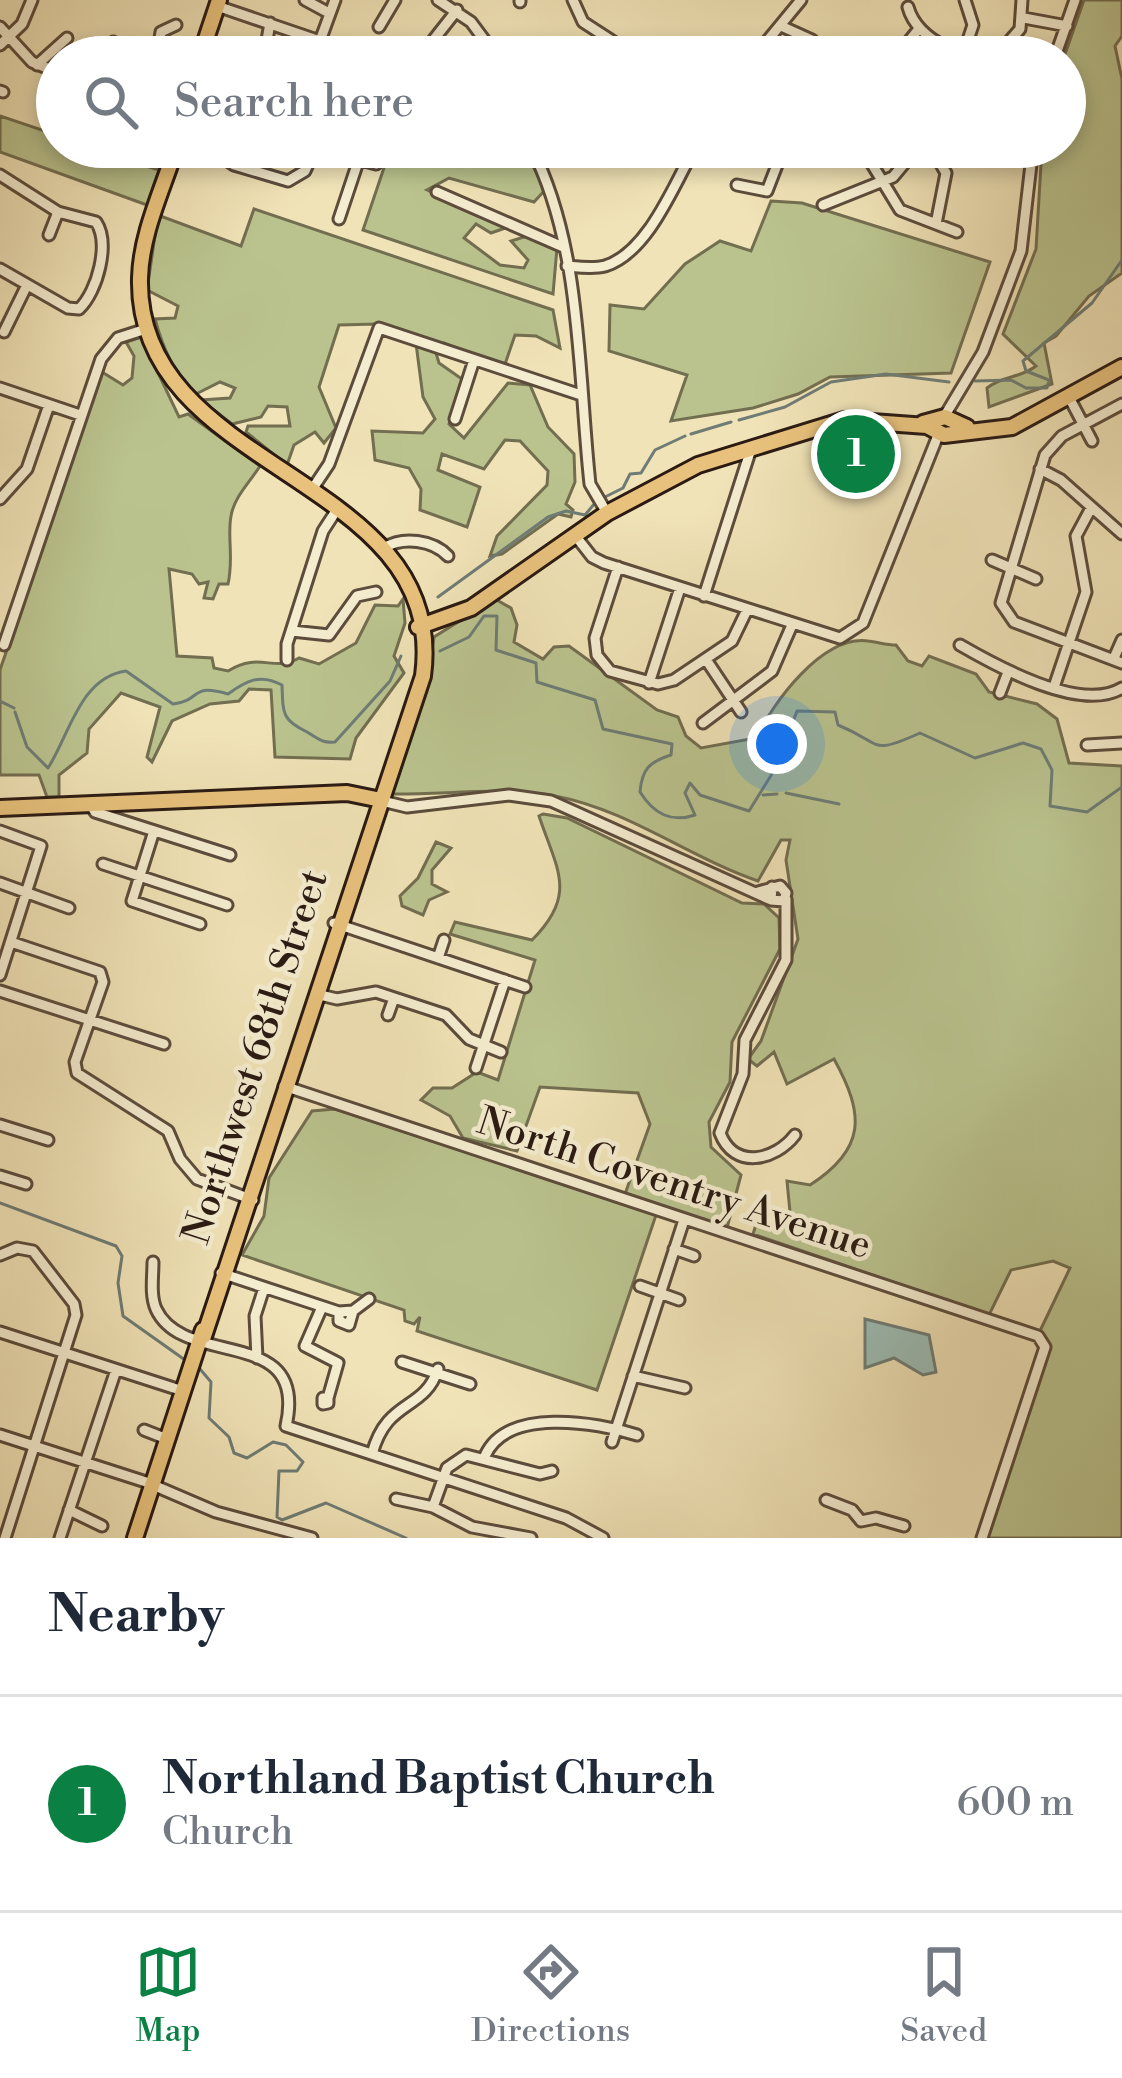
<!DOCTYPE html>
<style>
:root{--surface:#fff;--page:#f2f2f3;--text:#1f2937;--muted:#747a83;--line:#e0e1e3;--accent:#0b8043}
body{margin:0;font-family:"Libre Bodoni",serif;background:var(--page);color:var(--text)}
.you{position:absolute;left:777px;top:744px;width:42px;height:42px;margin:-30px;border:9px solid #fff;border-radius:50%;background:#1a73e8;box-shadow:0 0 0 18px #1a73e833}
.badge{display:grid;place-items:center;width:78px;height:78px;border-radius:50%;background:var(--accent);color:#fff;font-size:39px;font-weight:700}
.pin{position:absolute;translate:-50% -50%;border:6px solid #fff;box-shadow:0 3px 12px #0006}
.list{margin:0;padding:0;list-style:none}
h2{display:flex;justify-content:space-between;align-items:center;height:156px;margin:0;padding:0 48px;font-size:51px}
h2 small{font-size:39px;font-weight:400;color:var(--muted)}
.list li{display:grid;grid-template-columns:78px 1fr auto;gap:36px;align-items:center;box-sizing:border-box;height:216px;padding:0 48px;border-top:3px solid var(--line)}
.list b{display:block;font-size:45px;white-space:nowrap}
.list p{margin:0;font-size:39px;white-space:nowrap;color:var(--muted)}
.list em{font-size:39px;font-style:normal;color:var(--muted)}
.icon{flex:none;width:66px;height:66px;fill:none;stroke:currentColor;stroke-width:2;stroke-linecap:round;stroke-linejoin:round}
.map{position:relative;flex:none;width:1122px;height:1538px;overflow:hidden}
.search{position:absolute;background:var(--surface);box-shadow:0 6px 18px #0003;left:36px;right:36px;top:36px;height:132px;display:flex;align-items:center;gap:30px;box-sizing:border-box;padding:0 42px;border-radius:66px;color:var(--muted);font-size:45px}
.sheet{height:372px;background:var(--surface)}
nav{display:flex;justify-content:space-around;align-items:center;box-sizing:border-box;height:168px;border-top:3px solid var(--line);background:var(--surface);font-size:33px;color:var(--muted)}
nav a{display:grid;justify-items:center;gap:6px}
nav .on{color:var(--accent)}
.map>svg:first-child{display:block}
.green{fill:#bac38e;stroke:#726e50;stroke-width:3}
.water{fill:#9cbdb6;stroke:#6e7c75;stroke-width:3}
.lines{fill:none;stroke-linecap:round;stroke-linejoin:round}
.stream{stroke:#6e7c75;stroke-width:3}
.minor-casing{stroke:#5c4c3c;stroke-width:15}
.major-casing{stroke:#2a1a13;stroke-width:20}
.minor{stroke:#f5edd0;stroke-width:9}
.major{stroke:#e8c27c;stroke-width:14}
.labels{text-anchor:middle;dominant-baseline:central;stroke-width:9;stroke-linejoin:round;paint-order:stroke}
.street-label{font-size:39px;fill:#2a1a13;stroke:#f5edd0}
</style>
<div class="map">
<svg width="1122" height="1538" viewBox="0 0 1122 1538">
<rect width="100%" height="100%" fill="#f0e3b7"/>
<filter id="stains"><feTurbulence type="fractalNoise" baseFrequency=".00167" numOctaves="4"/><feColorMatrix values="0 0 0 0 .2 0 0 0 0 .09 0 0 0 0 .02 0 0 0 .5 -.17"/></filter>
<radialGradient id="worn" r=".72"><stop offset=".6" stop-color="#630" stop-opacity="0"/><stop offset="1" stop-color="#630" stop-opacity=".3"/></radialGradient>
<path class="green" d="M1084 0H1122V36L1115 46 1122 79V273L1089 296 1056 336 1044 343 1052 384 989 407 987 388C1003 375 1019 379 1036 366L1003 334 1036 249 1042 147H1065L1064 57Z
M0 116 57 135V147H111L110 155 159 170 147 205 0 152Z
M391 147H524L545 190 534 202 449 178 427 190 508 227 491 233 476 224 464 238 500 265 524 268 528 260 511 241 527 236 557 248 553 294 363 230Z
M771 201 802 203 990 262 951 373 830 377 798 394 753 408 671 421 687 375 609 351 610 305 644 309 685 264 720 241 751 251Z
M254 209 553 310 560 348 536 336 515 335 504 367 444 343 436 353 439 363 462 379 449 424 464 438 508 383 530 385 548 427 574 454 575 482 566 504 573 510 571 517 558 514 502 554 490 556 497 536 547 485 548 471 520 441 505 440 484 469 442 454 438 470 480 487 467 527 420 510 421 489 409 468 375 460 372 431 423 433 435 419 423 397 415 336 378 324 339 325 319 387 336 428 324 443 315 432 294 445 287 465 246 432 248 426H290L287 407 268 406 261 417 232 424 201 400 230 398 235 388 220 382 196 394C174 373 163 349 155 319L175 318 178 306 147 290 158 215 241 246Z
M141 337 179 417 188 414 260 466C250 482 234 497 231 516 227 538 234 557 228 584H219L213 599 204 598 208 582 199 584 192 574 169 569 177 656 212 658 214 668 228 671C260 651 274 673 299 658L319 664 356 643 375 605 398 606 403 599 405 623 394 656 404 673 356 738 350 759 275 757 271 690 249 689 239 701 210 704 172 721 152 762 147 757 160 707 121 693 89 729 87 753 59 775V797H47L39 775H0V670L102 372 123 385 132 378 134 356 126 342Z
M495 599 511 608 517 625 514 642 543 659 554 647 569 646 657 710 678 717 686 736 701 748 756 738C773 703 822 635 868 641 878 642 886 645 896 645L908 661 922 666 929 656 976 674 989 692 1037 704 1057 719 1069 763 1122 766V1538H985L1048 1347 1039 1333 1070 1268 1053 1261 1011 1270 989 1315 753 1234 758 1218 790 1212 787 1181 810 1185C866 1149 865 1115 834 1059L787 1084 774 1052 757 1066 748 1059 761 1041 798 939 786 860 790 840H781L758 881C688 857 629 810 555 796 501 786 445 795 390 794L427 685 434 637Z
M543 814 567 818 742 903 764 904 779 918 780 949 732 1042 730 1082 709 1122 711 1147 741 1175 727 1228 625 1194 650 1124 638 1093 540 1087 517 1151 463 1138 450 1116 421 1100 433 1088H452L477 1072 498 1080 535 960 450 934 455 922 532 940C578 894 557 870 539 816Z
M436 842 451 848 432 870V884L447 892 429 900 423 915 402 906 400 896 418 878Z
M335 1109 656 1215 597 1390 417 1331 420 1317 414 1324 405 1321 404 1310 242 1255 264 1216 269 1178 312 1111Z"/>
<path class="water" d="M865 1319 929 1335 936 1372 923 1375 894 1358 865 1368Z"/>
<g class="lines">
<path class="stream" d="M975 381 1011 380 1026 388H1047L1049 380 1026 371 1023 361 1092 303 1122 260
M739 420 785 407 831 382 886 374 949 382
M691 434 731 422
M605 497 623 488 630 474 641 473 655 450 685 436
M438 597 548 517 566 511 585 515 595 503
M440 651 469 637 484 616H497L496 650 536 663 537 682 595 700 603 729 672 744 671 755C649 762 642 769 640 792 654 814 671 823 695 815L685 793 690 783 700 795 749 811 775 769
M0 701 14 708
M15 712 27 747 48 768C69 736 80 677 126 671L173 704C203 700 189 683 228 694 246 681 260 673 282 685 283 714 282 720 307 732 319 739 321 743 335 742L390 681 401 656
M777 765 797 711 835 712 838 725C884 744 869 756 920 733L975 758 1023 743 1041 749 1052 770 1050 806 1087 812 1122 787
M786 793 839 804
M763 795 777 794
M0 1203 116 1246 122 1256 118 1283 123 1316 185 1360
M200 1369 211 1382 209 1418 229 1437 234 1453 247 1458 273 1442 286 1445 303 1462 297 1471H279L277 1517 282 1520 326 1503 406 1538"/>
<defs>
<path id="minor" d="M305 0 329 13
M438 0 471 22 497 57
M520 0V2
M573 0 583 22 637 57
M217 6 367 57
M908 7C917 41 966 62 999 53
M1024 18 1067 26
M781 26 812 40 815 57
M0 27 32 62 57 72
M379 27 395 0
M320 41 335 0
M113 42 121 57
M431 43 457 10
M0 45 22 24 32 0
M964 52 973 25 965 0
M157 57 161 32 176 25
M264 57 270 23
M754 57 801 0
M896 57 918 30
M1001 57 999 53 1020 29 1022 0
M1055 57 1075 0
M37 65 67 38
M0 91 3 92
M48 109 56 71
M311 147 376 164
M531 147C582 246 578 374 590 484L607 513
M931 147 946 173 936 224
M215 152 234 165 288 181 305 171 315 149
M867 156 900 210 957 232
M0 175 58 212 96 222C110 243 98 291 79 309L68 308 0 269
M737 185 767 191 784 147
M437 192 563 247
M823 205 893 177 918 147
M339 219 363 147
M49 235 58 212
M567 266C579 267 593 269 605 266 648 253 675 183 695 147
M4 332 27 285
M0 388 80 415
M1071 401 1092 441
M1122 404 1062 436 1045 455 1001 603 1014 622 1122 663
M944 417 983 352 1021 251 1033 147
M455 419 474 360
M1040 469 1061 480 1122 534
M311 491 329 464 379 328 581 395
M0 499 27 469 49 405
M574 534 592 557 604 563 840 638 863 623 939 433
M384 548C403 536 433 540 448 556
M992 560 1036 579
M618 567 595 638 597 655 610 671 658 684 674 680 732 641 747 610
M704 596 751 449
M292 631 329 635 357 596 376 592
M4 645 101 359 118 338 146 329
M960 645C998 667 1081 713 1122 688
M1114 658 1122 640
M287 660V644L323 531 336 511
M707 661 741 712
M649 683 680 588
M1054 687 1086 592 1076 536 1091 508
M1000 693 1008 672
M703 723 772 671 792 625
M1087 745 1122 743
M382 801 407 807 509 795 551 801 771 900
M91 805 95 812 230 855
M0 831 41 846 0 975
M154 831 132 901 200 924
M103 864 227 905
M0 883 69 908
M758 892 780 886 786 893 784 901 771 900 772 887
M786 899V960L745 1040 743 1074 720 1133C734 1170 775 1161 795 1135
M334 923 525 987
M11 942 100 972 103 982 75 1062 77 1073 168 1131 180 1159 197 1179 253 1200
M438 958 444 940
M0 991 164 1044
M316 994 337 999 376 992 446 1015 469 1039 501 1052
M388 1015 394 998
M476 1068 505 980
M284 1086 1038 1336 1045 1347 982 1538
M0 1125 48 1140
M0 1176 26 1184
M674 1249 694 1256
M0 1255 17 1248 33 1251 74 1304 76 1315 5 1538
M153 1262C153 1277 150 1295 156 1309 184 1370 309 1323 286 1426L566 1518 603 1538
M221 1273 339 1312 353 1311 369 1299
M640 1286 679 1300
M322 1307 305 1346 338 1363 328 1398
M339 1312V1321L349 1325 353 1311
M0 1332 183 1391
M257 1358 255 1316 264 1288
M402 1362 470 1384
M633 1376 685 1388
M323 1398H328V1403L323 1404Z
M144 1430 167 1439
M0 1435 146 1482 216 1512 312 1538
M612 1442 684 1220
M372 1454C387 1398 424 1412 438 1369
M485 1456C506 1407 596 1422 637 1435
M396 1499 433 1507 472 1527 531 1538
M826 1500 852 1510 861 1521
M433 1507 447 1468 466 1455 540 1474 552 1471
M69 1510 102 1526
M861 1521 876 1518 904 1526
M60 1538 116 1370"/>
<path id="major" d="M200 57 219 0
M176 147C163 189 141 233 140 278 135 475 450 474 423 676L204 1336
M923 423 945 417 967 427
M418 627 471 608 607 513 698 465 844 420 927 426 944 435 1012 427 1122 367
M0 808 347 793 381 800
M135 1538 203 1330"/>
</defs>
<use href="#minor" class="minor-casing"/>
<use href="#major" class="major-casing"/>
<use href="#minor" class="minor"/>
<use href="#major" class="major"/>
</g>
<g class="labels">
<g class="street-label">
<text transform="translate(256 1057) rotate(-72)">Northwest 68th Street</text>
<text transform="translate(674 1184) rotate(18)">North Coventry Avenue</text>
</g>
</g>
<rect width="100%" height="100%" filter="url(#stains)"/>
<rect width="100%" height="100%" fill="url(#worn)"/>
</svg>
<div class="you"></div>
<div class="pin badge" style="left:856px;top:454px">1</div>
<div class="search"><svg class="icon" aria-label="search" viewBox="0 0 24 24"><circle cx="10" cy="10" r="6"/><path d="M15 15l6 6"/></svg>Search here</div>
</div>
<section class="sheet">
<h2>Nearby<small></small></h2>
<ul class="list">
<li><span class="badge">1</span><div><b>Northland Baptist Church</b><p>Church</p></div><em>600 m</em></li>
</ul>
</section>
<nav>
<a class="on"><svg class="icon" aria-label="map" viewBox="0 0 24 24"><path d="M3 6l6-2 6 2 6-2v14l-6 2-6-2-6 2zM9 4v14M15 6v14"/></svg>Map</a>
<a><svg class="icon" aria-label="directions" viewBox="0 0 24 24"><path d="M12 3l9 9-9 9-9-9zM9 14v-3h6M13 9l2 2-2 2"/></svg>Directions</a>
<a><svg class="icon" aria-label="saved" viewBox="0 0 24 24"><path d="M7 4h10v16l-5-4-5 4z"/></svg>Saved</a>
</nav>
